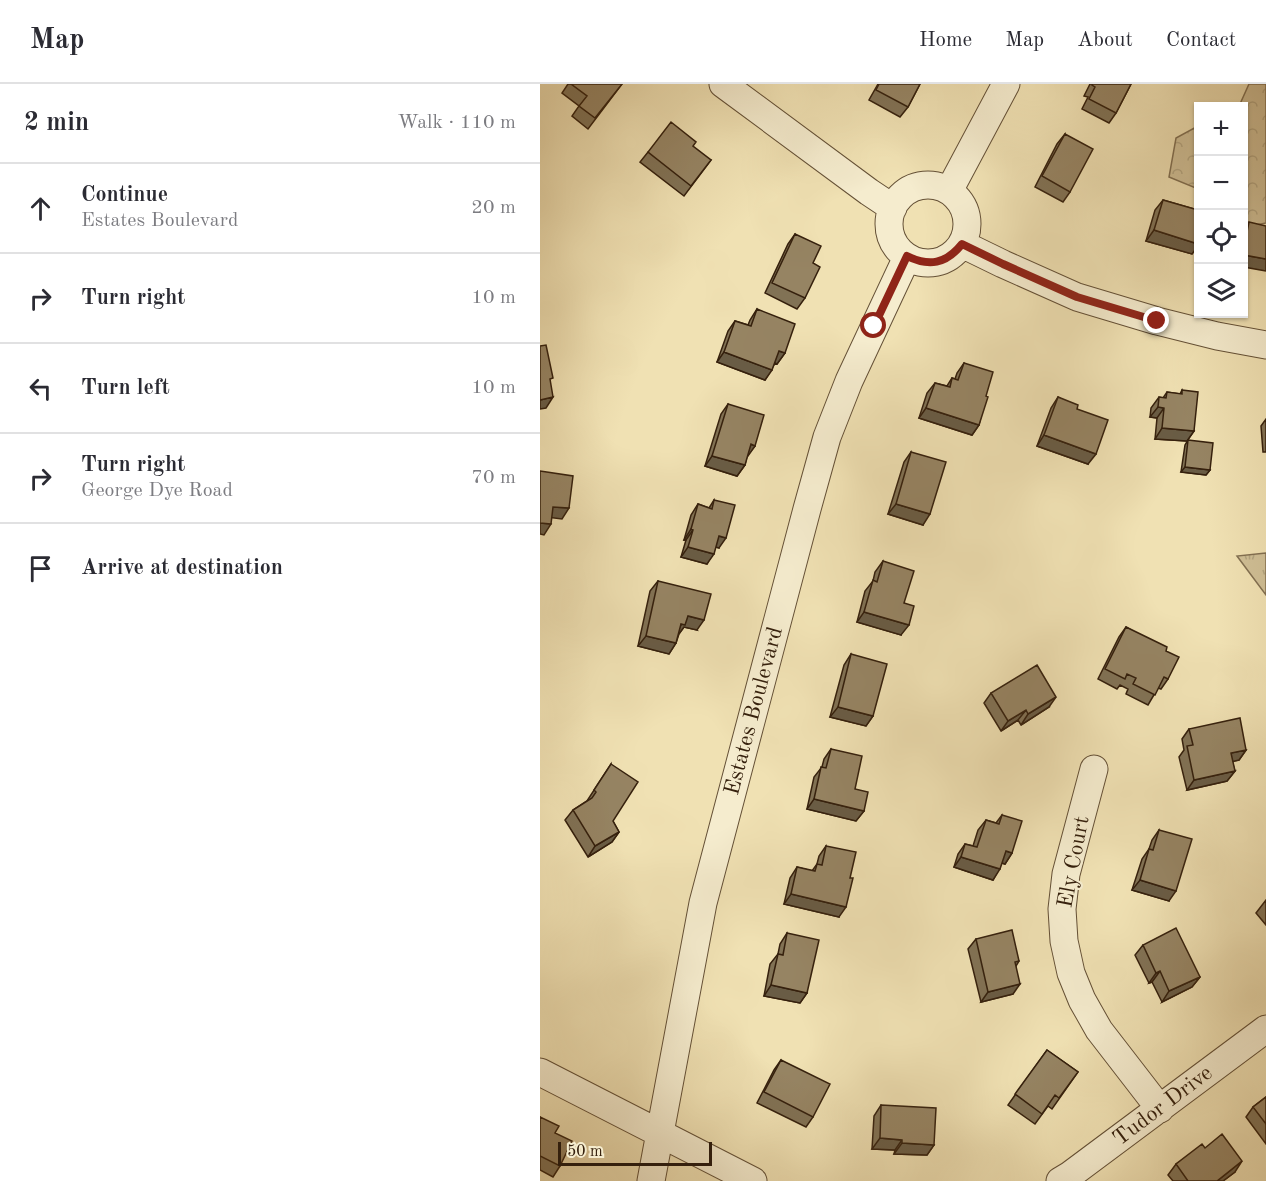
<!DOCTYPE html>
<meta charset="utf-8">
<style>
:root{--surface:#fff;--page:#f7f7f7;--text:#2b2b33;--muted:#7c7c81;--line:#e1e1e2}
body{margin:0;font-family:"Old Standard TT",serif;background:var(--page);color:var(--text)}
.controls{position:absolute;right:18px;top:18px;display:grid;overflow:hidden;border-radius:0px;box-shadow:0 2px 4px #0004}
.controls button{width:54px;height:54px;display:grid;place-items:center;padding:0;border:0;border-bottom:2px solid var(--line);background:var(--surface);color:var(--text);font:30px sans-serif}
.scale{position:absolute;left:18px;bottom:15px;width:154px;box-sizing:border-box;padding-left:6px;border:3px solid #35200d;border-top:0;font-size:16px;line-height:21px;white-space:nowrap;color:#35200d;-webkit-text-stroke:4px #f5ecce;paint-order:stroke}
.stop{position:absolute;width:18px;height:18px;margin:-14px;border:4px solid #8f2418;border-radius:50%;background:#fff}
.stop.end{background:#8f2418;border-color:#fff;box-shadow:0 2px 6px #0008}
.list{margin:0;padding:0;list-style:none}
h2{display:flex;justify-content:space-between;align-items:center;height:78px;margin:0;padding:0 24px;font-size:26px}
h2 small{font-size:20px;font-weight:400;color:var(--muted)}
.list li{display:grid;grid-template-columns:39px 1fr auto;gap:18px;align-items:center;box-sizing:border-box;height:90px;padding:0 24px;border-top:2px solid var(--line)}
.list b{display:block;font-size:22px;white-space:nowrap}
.list p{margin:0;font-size:20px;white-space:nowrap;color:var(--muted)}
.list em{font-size:20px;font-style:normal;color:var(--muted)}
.icon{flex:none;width:33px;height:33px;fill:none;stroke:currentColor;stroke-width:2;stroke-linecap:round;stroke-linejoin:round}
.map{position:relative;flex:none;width:726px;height:1097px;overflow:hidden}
header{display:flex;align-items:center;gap:36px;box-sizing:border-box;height:84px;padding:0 30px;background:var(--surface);border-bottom:2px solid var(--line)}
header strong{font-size:28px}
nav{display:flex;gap:33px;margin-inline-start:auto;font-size:21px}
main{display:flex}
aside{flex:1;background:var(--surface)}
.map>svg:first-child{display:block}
.grass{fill:url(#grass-tufts);stroke:#827052;stroke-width:1.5}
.forest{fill:url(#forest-crowns);stroke:#827052;stroke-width:1.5}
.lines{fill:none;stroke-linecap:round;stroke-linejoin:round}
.minor-casing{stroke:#645036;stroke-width:29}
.minor{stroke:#f5ecce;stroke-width:27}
.wall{fill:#817255;stroke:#35200d;stroke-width:1.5}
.shaded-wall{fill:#695c45;stroke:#35200d;stroke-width:1.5}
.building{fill:#968463;stroke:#35200d;stroke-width:1.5}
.route{stroke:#8f2418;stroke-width:8}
.labels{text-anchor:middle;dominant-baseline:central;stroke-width:4.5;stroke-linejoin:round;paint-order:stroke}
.street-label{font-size:22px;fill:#35200d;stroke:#f5ecce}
</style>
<header>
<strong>Map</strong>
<nav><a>Home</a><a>Map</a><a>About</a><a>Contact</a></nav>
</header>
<main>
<aside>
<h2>2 min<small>Walk · 110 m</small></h2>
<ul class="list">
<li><svg class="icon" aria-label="ahead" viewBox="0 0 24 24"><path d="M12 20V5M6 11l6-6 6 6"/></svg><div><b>Continue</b><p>Estates Boulevard</p></div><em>20 m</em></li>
<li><svg class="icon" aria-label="right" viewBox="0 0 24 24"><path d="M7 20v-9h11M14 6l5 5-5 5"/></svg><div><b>Turn right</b></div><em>10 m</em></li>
<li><svg class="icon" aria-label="left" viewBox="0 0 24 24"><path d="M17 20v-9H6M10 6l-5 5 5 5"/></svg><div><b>Turn left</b></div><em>10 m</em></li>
<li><svg class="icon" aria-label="right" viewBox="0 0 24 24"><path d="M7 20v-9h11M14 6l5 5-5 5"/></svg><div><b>Turn right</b><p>George Dye Road</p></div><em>70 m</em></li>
<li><svg class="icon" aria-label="arrive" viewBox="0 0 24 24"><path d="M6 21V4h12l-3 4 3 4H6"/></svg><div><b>Arrive at destination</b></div></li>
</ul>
</aside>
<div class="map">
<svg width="726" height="1097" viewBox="0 0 726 1097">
<defs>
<pattern id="grass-tufts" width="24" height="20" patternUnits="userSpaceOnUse" patternTransform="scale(1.5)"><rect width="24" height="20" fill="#d0c097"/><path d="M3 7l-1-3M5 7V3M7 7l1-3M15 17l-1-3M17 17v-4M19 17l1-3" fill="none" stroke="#b3a581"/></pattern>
<pattern id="forest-crowns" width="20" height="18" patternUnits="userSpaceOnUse" patternTransform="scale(1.5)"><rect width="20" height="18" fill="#d0c097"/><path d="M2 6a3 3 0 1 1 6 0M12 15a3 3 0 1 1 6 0" fill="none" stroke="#b3a581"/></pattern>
</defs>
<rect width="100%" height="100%" fill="#f0e1b3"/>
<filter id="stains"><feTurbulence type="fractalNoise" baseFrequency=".00333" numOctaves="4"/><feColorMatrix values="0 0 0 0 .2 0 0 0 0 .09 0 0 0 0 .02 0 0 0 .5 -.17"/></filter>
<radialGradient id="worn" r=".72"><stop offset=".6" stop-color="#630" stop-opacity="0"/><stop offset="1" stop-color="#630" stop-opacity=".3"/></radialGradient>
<path class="grass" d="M726 469V511L697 472Z"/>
<path class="forest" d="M709 0H726V139L711 142 704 135V22H696L700 20Z
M658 42V105L629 93 636 54Z"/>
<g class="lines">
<defs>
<path id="minor" d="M183 0 329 108 353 124
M349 140a39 39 0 1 1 78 0a39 39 0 1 1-78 0Z
M409 107 466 0
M422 160 463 180 537 213 617 237 677 252 726 261
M554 685 526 790 522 825 524 857 531 889 542 916 559 946 620 1025
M0 988 213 1097
M111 1097 163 819 267 425 287 353 309 297 367 173
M520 1097 530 1091 726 945"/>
</defs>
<use href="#minor" class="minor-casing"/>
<use href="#minor" class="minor"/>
</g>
<path class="wall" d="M28 0H82L48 45 32 32 39 22 22 9Z
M338 0H380L368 23 360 33 329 16Z
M550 0H591L576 29 569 39 542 25 548 13 544 12Z
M525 50 530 108 523 118 495 103 517 60Z
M108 68 171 76 144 112 100 78Z
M623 116 658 126V162L652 170 606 157 615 126Z
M709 138 704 183V147Z
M255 150 273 179 265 214 257 225 225 209 248 160Z
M217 225 245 269 237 280 235 279 225 296 177 278 188 247 195 237 208 241 210 236Z
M424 279 446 312 439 341 432 351 379 334 387 309 395 299 407 302 412 294 415 295 417 289Z
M642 306 654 347 647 357 615 355 617 334 610 333 611 324 619 313 623 314 627 308 640 310Z
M518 313 537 325 548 380 497 362 511 324Z
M188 320 215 362 207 372 205 381 197 392 165 382 181 330Z
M726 335V368H723L721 342Z
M648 356 670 386 666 391 641 388 645 361Z
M371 368 383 441 348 430 364 378Z
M174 416 179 464 176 463 167 480 141 473 146 456H144L151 431 158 420 169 424Z
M343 477 361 551 317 538 325 507 333 497 335 488Z
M118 497 157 546 144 543 139 550 136 559 129 570 98 562 110 507Z
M586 543 626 567 628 595 621 605 618 604 608 621 586 610 588 605 580 601 577 605 558 595 579 553Z
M311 570 333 632 326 642 290 633 304 581Z
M451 609 509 623 481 641 478 636 461 647 444 619Z
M649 645 706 666 699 676 692 677 695 687 687 697 647 706 639 673 644 666 642 655Z
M291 665 315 705 324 727 316 737 267 725 274 693 282 683 284 675Z
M71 680 73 737 79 748 72 758 48 773 25 736 33 726 47 717Z
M462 731 472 769 465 780 462 779 453 796 414 783 418 770 425 760 433 762 438 746 446 736 456 739Z
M619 746 629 817 592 806 602 775 609 765 612 756Z
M286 762 299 833 244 820 250 794 257 783 272 787 277 780 279 772Z
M726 816V841L716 829Z
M247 849 267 909 260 919 224 912 230 880 238 870 240 860Z
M436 855 479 877 476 882 473 910 441 918 428 865Z
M603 861 660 893 652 903 622 918 612 898 609 899 595 871Z
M507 966 538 988 512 1025 508 1022 495 1040 468 1021Z
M241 976 273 1033 266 1043 217 1019 234 986Z
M726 1013V1060L706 1033 713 1023Z
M341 1021 394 1061 387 1071 354 1070 355 1066 332 1065 334 1032Z
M0 1033 15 1049 20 1082 13 1093 0 1086Z
M665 1064 695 1088 683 1097H633L628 1091 636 1080Z"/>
<path class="shaded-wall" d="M614 146 658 160V162L652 170 606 157Z
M704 171 726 175V187L704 183Z
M239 267 245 269 237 280 231 277Z
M184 268 232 286 225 296 177 278Z
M13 313 6 324 0 325V316Z
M618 323 624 324 617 334 610 333Z
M386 324 439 341 432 351 379 334Z
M622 344 654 347 647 357 615 355Z
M504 351 556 370 548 380 497 362Z
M211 360 215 362 208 372 203 371Z
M172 372 205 381 197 392 165 382Z
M645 383 670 386 666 391 641 388Z
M356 420 390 430 383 441 348 430Z
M13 423 29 424 22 435 6 433Z
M0 439 11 440 4 451 0 450Z
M151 445 153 446 146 456H144Z
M179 452 186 454 179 464 172 462Z
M148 463 174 470 167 480 141 473Z
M324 528 369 541 361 551 317 538Z
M148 532 164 536 157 546 144 543 138 551 134 550Z
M106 552 136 559 129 570 98 562Z
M516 613 509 623 481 641 488 630Z
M298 623 333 632 326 642 290 633Z
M486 626 478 636 461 647 468 637Z
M706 666 699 676 683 680 691 669Z
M695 687 687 697 647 706 654 696Z
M274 715 324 727 316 737 267 725Z
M79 748 72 758 48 773 55 762Z
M466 767 472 769 465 780 459 778Z
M421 773 460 785 453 796 414 783Z
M600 796 636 807 629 817 592 806Z
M251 810 306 823 299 833 244 820Z
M620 887 612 898 609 899 616 889Z
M660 893 652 903 622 918 629 907Z
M480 900 473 910 441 918 448 908Z
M231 901 267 909 260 919 224 912Z
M340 1054 362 1056 355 1066 332 1065Z
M362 1059 394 1061 387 1071 354 1070Z
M702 1077 695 1088 683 1097H677Z"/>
<path class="building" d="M31 0H82L55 34 39 22 47 12Z
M339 0H380L368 23 336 6Z
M552 0H591L576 29 549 15 555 3 552 1Z
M131 38 156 58 153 62 171 76 151 102 108 68Z
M525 50 553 65 530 108 502 92Z
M623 116 658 126V160L614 146Z
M709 138 726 142V175L704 171V147L707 148Z
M255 150 281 162 273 179 280 183 265 214 232 199Z
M217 225 255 240 245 269 239 267 232 286 184 268 195 237 211 242Z
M6 261 13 294 10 295 13 313 0 316V262Z
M424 279 453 288 446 312 448 313 439 341 386 324 395 299 410 303 412 294 418 296Z
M642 306 658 308 654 347 622 344 624 324 618 323 619 313 626 314 627 308 642 310Z
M518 313 538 321 537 325 568 336 556 370 504 351Z
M188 320 224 331 215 362 211 360 205 381 172 372Z
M648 356 673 359 670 386 645 383Z
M371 368 406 378 390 430 356 420Z
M0 387 33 392 29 424 13 423 11 440 0 439Z
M174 416 195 421 186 454 179 452 174 470 148 463 153 446 151 445 158 420 172 425Z
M343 477 374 487 364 519 374 522 369 541 324 528 333 496 337 498Z
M118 497 171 510 164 536 148 532 145 541 141 540 136 559 106 552Z
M586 543 627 563 626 567 639 573 628 595 624 593 615 611 593 600 596 594 587 590 585 595 565 585Z
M311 570 347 580 333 632 298 623Z
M497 581 516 613 488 630 486 626 468 637 451 609Z
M700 634 706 666 691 669 695 687 654 696 647 662 653 661 649 645Z
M291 665 322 672 315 705 328 708 324 727 274 715 281 683 286 684Z
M71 680 98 698 73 737 79 748 55 762 33 726 52 714 56 708 54 706Z
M462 731 482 737 472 769 466 767 460 785 421 773 425 760 437 763 446 736 459 740Z
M619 746 652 755 636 807 600 796 609 765 613 766Z
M286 762 316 768 310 794H313L306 823 251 810 257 783 275 787 277 780 282 781Z
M636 844 660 893 629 907 620 887 616 889 603 861Z
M472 846 479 877 475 878 480 900 448 908 436 855Z
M247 849 279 856 267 909 231 901 238 870 243 871Z
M507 966 538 988 519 1014 515 1011 502 1030 475 1010Z
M241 976 290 1000 273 1033 224 1008Z
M726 1013V1040L713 1023Z
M341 1021 396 1024 394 1061 362 1059V1056L340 1054Z
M0 1033 19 1042 15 1049 32 1057 20 1082 0 1072Z
M682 1050 702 1077 677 1097H648L636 1080 662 1060 665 1064Z"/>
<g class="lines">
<path class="route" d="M334 242 367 172C389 183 406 180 422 160L463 180 537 213 617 237"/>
</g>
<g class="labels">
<g class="street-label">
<text transform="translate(214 627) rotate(-75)">Estates Boulevard</text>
<text transform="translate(534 778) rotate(-79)">Ely Court</text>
<text transform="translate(623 1022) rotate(-37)">Tudor Drive</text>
</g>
</g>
<rect width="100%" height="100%" filter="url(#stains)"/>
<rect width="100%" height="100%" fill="url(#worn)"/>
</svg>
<div class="controls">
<button>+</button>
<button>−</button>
<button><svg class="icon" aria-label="locate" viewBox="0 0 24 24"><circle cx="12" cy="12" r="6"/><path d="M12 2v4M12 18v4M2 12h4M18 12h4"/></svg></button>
<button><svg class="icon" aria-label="layers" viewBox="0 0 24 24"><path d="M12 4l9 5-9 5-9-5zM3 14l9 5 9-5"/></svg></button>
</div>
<div class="scale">50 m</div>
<div class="stop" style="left:334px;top:242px"></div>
<div class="stop end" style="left:617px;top:237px"></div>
</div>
</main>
